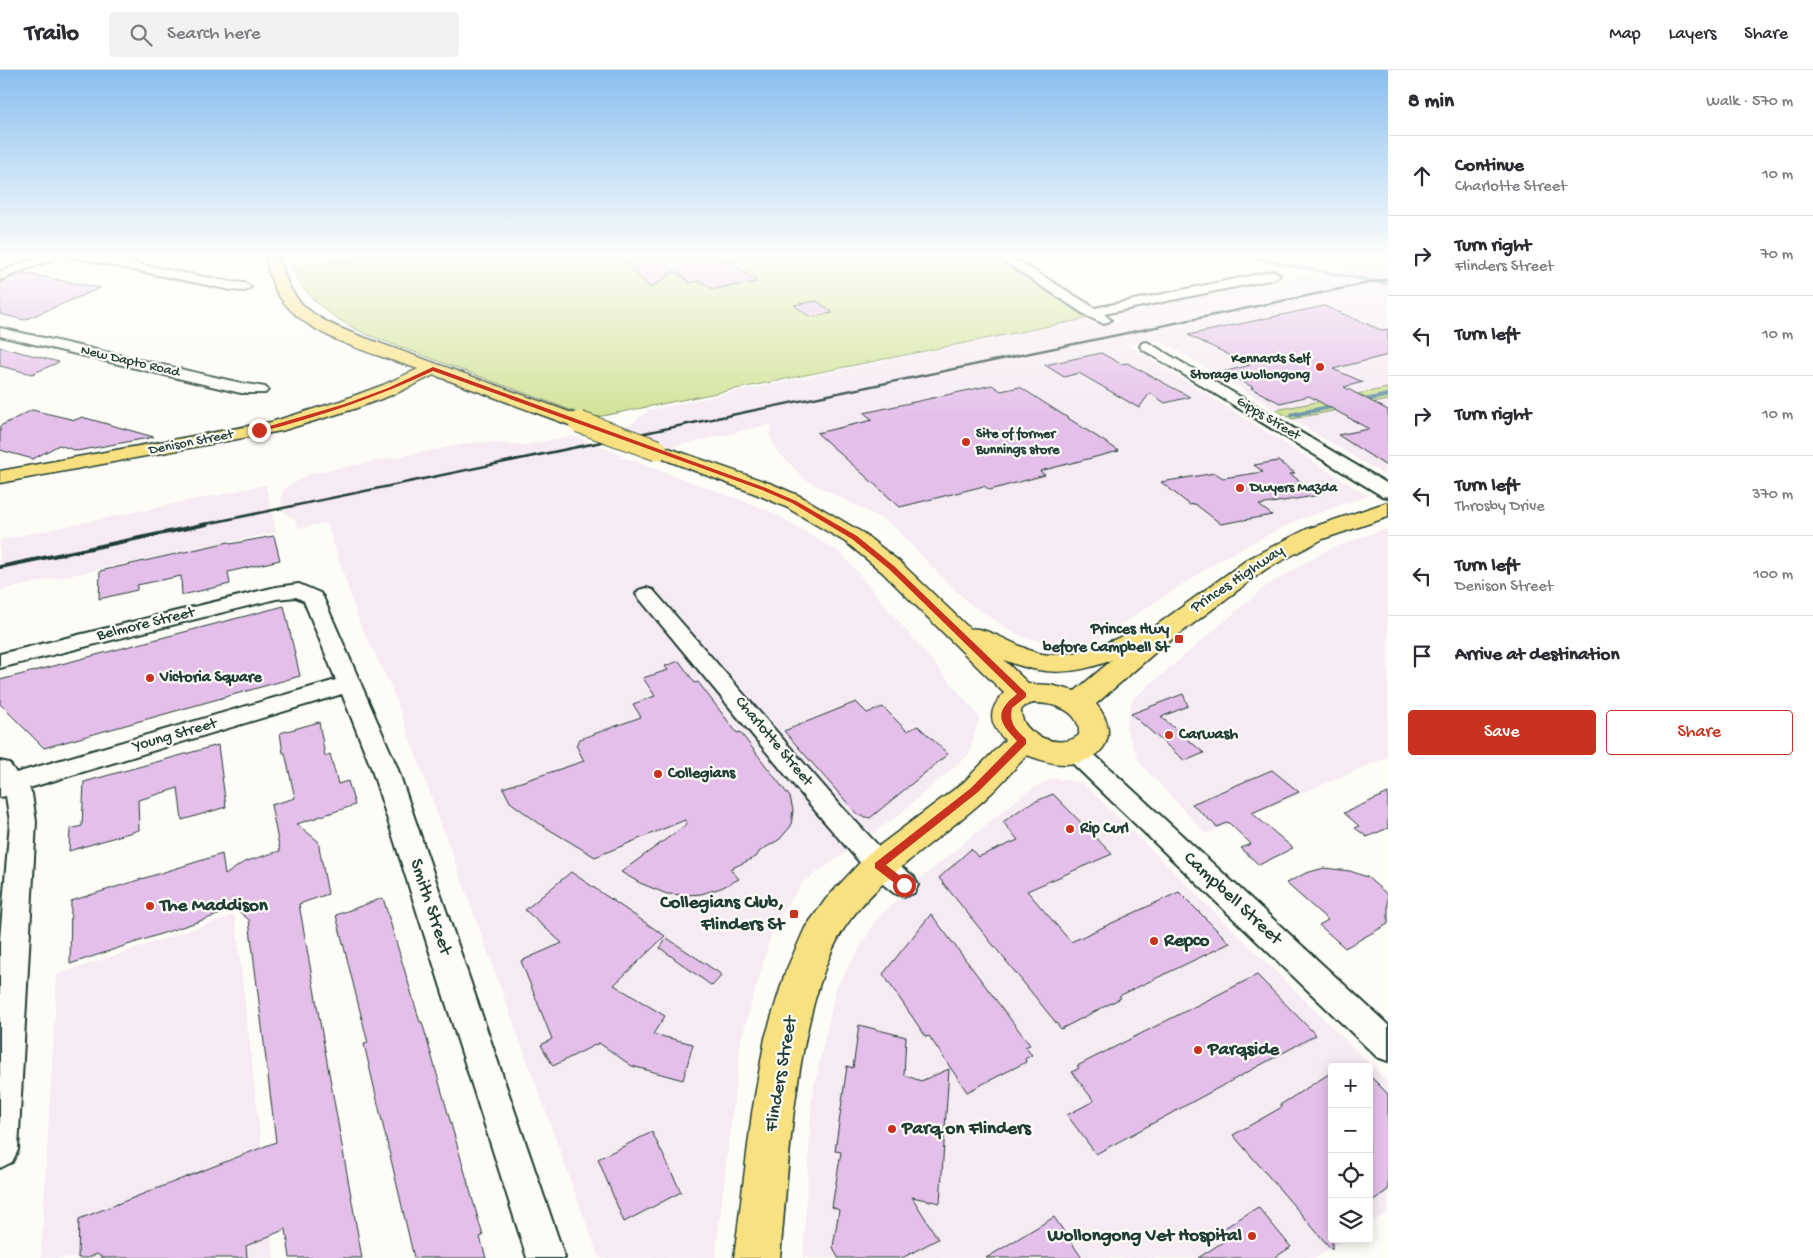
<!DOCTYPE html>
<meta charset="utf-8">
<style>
:root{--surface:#fff;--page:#f2f2f3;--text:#2b2b33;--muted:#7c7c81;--line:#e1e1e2;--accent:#c8321e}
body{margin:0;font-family:"Gochi Hand",sans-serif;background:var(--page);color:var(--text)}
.controls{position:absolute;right:15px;bottom:15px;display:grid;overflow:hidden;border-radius:5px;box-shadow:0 2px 12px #0003}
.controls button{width:45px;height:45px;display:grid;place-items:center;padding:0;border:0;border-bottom:1px solid var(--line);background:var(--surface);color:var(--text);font:25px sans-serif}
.stop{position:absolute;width:15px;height:15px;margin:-11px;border:4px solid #c8321e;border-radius:50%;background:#fff}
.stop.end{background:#c8321e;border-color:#fff;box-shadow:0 1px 5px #0008}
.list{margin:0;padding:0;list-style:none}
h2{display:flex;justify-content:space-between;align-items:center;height:65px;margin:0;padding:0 20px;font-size:21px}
h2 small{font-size:16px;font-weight:400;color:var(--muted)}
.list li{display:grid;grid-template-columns:32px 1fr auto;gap:15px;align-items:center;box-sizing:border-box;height:80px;padding:0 20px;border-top:1px solid var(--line)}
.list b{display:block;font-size:19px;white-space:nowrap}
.list p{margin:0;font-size:16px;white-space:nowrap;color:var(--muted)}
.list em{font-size:16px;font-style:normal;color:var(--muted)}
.actions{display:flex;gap:10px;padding:15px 20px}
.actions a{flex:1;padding:11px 0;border:1px solid var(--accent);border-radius:5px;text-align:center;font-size:18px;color:var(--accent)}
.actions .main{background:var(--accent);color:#fff}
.icon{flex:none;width:28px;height:28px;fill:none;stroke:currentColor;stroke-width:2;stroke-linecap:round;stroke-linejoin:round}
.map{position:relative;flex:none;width:1388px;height:1188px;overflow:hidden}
header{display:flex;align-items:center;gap:30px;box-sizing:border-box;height:70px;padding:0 25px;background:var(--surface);border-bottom:1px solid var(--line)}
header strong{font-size:24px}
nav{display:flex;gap:28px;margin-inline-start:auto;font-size:18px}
.search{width:350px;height:45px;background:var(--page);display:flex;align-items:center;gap:12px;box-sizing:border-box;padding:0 18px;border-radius:5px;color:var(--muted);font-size:19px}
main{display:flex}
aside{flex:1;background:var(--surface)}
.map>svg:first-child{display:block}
.built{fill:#f6eaf3}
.green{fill:#d2e296;stroke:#789065}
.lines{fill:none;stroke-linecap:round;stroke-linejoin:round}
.stream-far1{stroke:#6995aa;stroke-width:3}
.stream{stroke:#6995aa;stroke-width:4.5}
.building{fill:#e4bfe9;stroke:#1f3d34}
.minor-casing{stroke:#1f3d34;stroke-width:4}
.major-casing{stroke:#1f3d34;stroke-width:3}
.minor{fill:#fdfcf7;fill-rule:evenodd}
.major{fill:#f9e181;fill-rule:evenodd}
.rail-far1{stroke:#1f3d34;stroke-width:2.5}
.rail{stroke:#1f3d34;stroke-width:4}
.major-bridge-casing{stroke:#1f3d34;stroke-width:23;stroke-linecap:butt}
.major-bridge{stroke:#f9e181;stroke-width:21}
.route{fill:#c8321e}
.poi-dot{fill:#c8321e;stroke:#fdfcf7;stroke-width:2}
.labels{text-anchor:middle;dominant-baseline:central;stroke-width:4.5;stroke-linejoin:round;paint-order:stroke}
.far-poi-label{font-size:14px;font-weight:bold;fill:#1f3d34;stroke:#fdfcf7;text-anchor:start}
.far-street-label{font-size:14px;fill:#1f3d34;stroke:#fdfcf7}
.street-label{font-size:16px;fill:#1f3d34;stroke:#fdfcf7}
.poi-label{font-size:16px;font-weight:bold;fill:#1f3d34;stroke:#fdfcf7;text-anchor:start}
.near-street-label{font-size:19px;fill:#1f3d34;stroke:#fdfcf7}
.near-poi-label{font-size:19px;font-weight:bold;fill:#1f3d34;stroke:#fdfcf7;text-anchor:start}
</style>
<header>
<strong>Trailo</strong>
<div class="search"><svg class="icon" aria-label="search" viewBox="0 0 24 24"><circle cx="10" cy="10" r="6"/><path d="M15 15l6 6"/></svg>Search here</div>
<nav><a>Map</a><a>Layers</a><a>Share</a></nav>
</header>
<main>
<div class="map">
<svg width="1388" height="1188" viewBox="0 0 1388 1188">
<rect width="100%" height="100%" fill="#fdfcf7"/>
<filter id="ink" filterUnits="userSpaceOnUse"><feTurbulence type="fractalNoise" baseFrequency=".02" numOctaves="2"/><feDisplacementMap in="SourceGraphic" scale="10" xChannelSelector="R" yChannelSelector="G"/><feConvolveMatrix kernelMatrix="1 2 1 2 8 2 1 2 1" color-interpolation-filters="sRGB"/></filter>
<g filter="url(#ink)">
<path class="built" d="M1388 188V407L1160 270 1128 275 1368 426 1295 451 1225 487 1092 573 1041 571 1023 567 1009 560 970 534 934 499 892 454 806 410 776 380 770 366 772 354 670 377 616 358 631 354 649 340 1089 248 1100 255 1122 251 1115 243Z
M572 366 625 386 611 390 626 388 770 441 842 484 979 647 969 684 895 748 802 813 773 858 741 970 715 1188H599L391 616 360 554 327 453 299 458 294 449 285 443 281 431 283 420 309 404 476 372 527 375Z
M266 415 276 462 0 520V470Z
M1388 458V687L1206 764 1140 693 1126 657 1132 630 1265 517 1327 480Z
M1053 708 1083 713 1388 1012V1142L1369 1154V997H1332V1169H1345L1315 1188H803L812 1028 836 918 876 850 915 813 1025 723Z
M235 845 274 1188H41L57 905Z"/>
<path class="green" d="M379 184H989L1089 248 592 348 368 265C337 251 305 230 291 197Z
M1388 318V330L1292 349 1276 340Z"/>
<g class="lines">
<path class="stream-far1" d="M1231 184 1388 214"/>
<path class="stream" d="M1362 331 1388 325
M1291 345 1335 336"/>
</g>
<path class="building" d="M615 184H720L757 212 713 219 700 211 690 213 675 200 651 218Z
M23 203 100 218 24 250 0 244V212Z
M817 231 833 243 810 247 794 235Z
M1324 236 1381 260 1388 259V285L1333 299 1363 312 1344 317 1388 340V397L1338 365 1369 359 1309 326 1280 333 1251 318 1253 317 1223 302 1250 295 1188 265Z
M0 277 59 292 32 304 0 296Z
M1101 283 1121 294 1127 293 1190 327 1165 333 1150 323 1139 338 1079 303 1064 307 1045 295Z
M992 315 1001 321 1020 317 1119 381 1040 401 1045 405 990 420 984 416 900 437 817 363 873 350 864 343Z
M32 340 75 350 82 347 154 367 77 381 59 375 33 389 0 380V356Z
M1278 391 1295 403 1290 404 1320 425 1259 435 1272 445 1221 454 1195 434 1190 435 1161 412 1215 403 1223 408 1263 402 1254 395Z
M274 466 280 490 228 502 230 514 182 525 181 506 137 515V520L99 529 100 501 229 472 230 474Z
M284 536 300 606 44 678 0 634V610Z
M679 591 695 613 698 612 737 663 740 662 790 727 793 740 791 756 780 769 760 781 756 787 730 799 739 809 721 818 701 824 687 825 667 824 640 813 621 802 687 754 685 750 595 787 540 754 510 732 503 718 584 691 576 675 580 669 641 647 633 634 655 626 643 608 668 600 665 596Z
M1183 624 1188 636 1161 647 1204 683 1185 691 1131 644Z
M856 632 867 643 883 637 907 661 918 656 948 684 870 748 858 745 784 661Z
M319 652 325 686 330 684 338 714 348 711 355 735 297 754 318 771 328 824 299 834 362 1188H290L286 1159 246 1176 247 1188H103L97 1184 88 1188H78L79 1149 276 1072 249 850 236 839 70 894 71 831 222 784 225 805 244 792 280 781 271 735 295 728 285 683H283L280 663Z
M218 675 226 737 182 750 178 718 149 727 138 730 139 760 69 781 70 759 82 756 84 712Z
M1272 700 1299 722 1252 743 1293 778 1259 795 1241 778 1251 774 1228 752 1217 757 1192 734Z
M1388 723V758L1367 767 1355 758 1359 756 1344 743Z
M1053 724 1112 784 1027 821 1071 872 1179 822 1230 873 1119 926 1121 928 1061 959 939 808 971 779 978 787 1018 770 1003 752 1027 735Z
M1324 798 1350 801 1367 807 1388 825V854L1345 878 1319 855 1328 850 1286 813 1306 803Z
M571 802 665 866 614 915 665 946 653 964 693 974 683 1010 632 996 599 973 553 996 541 975 552 969 521 891 562 873 525 840Z
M383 828 420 952H422L483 1166 480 1167 486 1188H414L364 974 368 973 336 845Z
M931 844 1030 975 1025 977 1032 985 1025 989 1026 992 967 1022 929 966 926 967 883 904Z
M667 868 722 905 712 916 660 878Z
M1257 905 1316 965 1096 1084 1067 1045 1094 1031 1072 1002 1079 998 1077 996Z
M859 955 906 967 904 1005 921 1011 949 999 940 1133 912 1127 938 1169 902 1188H838L833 1177 839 1140 832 1137 841 1082 835 1081 847 996 853 998Z
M1332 1002V1180L1233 1065 1282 1037 1280 1035Z
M1369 1005 1388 1024V1120L1369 1133Z
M652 1062 681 1122 624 1152 598 1089Z
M1258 1137 1291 1177 1274 1188H1198L1226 1170 1218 1162Z
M1054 1147 1082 1188H986Z"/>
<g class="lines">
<defs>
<path id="minor" d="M46 184H86L231 212 245 213 251 217 245 221 231 220 62 185 0 210V202Z
M993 184H1007L1095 238 1274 201 1280 205 1274 209 1104 244 1111 250 1104 254 1087 246Z
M0 258 241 313 265 317 268 320 265 323H241L0 266Z
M1147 272 1388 414V427L1382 426 1142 279 1140 276 1142 273Z
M299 514 320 523 323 527 397 697 565 1188H527L371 697 342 624 29 718 32 724 36 752 18 1080 12 1092 0 1098V869L10 752 6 726 0 727V691L9 693 16 703 336 610 304 531 296 527 276 529 0 598V584L276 517Z
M646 518 653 520 841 736 889 787 914 807 918 815 914 823 904 827 894 823 869 803 823 750 639 528 636 524 639 520Z
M1076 673 1085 676 1388 955V991L1377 987 1067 688 1064 682 1067 676Z"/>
<path id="major" d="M264 184H278C282 196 285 210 292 221 306 245 336 257 360 266L586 348 589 352 586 356 579 358 572 356 434 305 397 323 354 339 281 361 0 413V401L271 352 340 331 383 315 418 299C371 282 302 267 276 221 270 209 267 196 264 184Z
M657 374 772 414 802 427 863 463 900 492 970 559C985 555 1023 581 1042 584 1075 589 1105 573 1135 561L1144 559 1150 560 1248 489 1307 459 1388 432V447L1323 469 1266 499 1158 580 1096 634C1122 666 1103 693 1065 694 1052 694 1040 690 1027 685 1013 700 1000 716 985 729 940 769 887 801 850 850 831 875 823 903 814 933 792 1016 788 1103 780 1188H734L752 1043 765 968 785 903 805 858 826 829 867 785 964 712 1005 670C988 653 988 640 1004 623L882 502 847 473 786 437 756 424 650 384 647 380 650 376ZM1004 590C1043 606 1073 605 1112 590L1075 621 1050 615 1029 614ZM1033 633C1054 633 1081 640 1079 665 1061 681 1020 665 1021 640L1025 636Z"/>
</defs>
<use href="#minor" class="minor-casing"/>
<use href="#major" class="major-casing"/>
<use href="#minor" class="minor"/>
<use href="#major" class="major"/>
<path class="rail-far1" d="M201 455 1388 209"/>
<path class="rail" d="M0 497 207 454"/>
<defs>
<path id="major-bridge" d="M579 352 657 380"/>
</defs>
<use href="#major-bridge" class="major-bridge-casing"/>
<use href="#major-bridge" class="major-bridge"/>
</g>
</g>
<linearGradient id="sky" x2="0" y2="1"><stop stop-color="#89bfef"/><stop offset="0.53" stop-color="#fefefb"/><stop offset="1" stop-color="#fefefb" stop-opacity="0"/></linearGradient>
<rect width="1388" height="350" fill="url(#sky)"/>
<path class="route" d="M433 297 766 418 796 431 857 466 894 496 1026 623V627L1012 638C1009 653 1015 659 1026 669V674L978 722 886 795 908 812V818H901L875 798V793L971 718 1017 671C998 652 994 642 1017 624L889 499 852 469 792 433 762 420 433 301C377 327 319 347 259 362L256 360 345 334 388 318Z"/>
<g class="poi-dot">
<circle cx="1320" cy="297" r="5"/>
<circle cx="966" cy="372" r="5"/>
<circle cx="1240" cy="418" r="5"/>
<rect x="1174" y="564" width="10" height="10" rx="2.5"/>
<circle cx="150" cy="608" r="5"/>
<circle cx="1169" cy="665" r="5"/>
<circle cx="658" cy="704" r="5"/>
<circle cx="1070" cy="759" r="5"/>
<circle cx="150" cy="836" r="5"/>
<rect x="789" y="839" width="10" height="10" rx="2.5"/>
<circle cx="1154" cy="871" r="5"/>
<circle cx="1198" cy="980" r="5"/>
<circle cx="892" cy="1059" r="5"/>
<circle cx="1252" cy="1166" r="5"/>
</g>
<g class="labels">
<g class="far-poi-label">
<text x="1310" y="289" text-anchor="end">Kennards Self<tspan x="1310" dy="16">Storage Wollongong</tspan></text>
<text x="976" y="364">Site of former<tspan x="976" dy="16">Bunnings store</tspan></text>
<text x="1250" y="418">Dwyers Mazda</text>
</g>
<g class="far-street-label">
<text transform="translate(130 292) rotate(13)">New Dapto Road</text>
<text transform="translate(1268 349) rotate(31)">Gipps Street</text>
<text transform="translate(191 373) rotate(-11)">Denison Street</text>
</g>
<g class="street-label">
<text transform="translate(1238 510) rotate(-34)">Princes Highway</text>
<text transform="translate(146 555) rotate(-14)">Belmore Street</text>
<text transform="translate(175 666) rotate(-16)">Young Street</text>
<text transform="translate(773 672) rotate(50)">Charlotte Street</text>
</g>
<g class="poi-label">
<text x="1169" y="560" text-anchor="end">Princes Hwy<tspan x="1169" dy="18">before Campbell St</tspan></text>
<text x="160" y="608">Victoria Square</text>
<text x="1179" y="665">Carwash</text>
<text x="668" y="704">Collegians</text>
<text x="1080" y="759">Rip Curl</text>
</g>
<g class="near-street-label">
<text transform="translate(1232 829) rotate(43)">Campbell Street</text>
<text transform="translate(430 837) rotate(72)">Smith Street</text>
<text transform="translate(782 1004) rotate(-80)">Flinders Street</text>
</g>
<g class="near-poi-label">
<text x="784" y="833" text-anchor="end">Collegians Club,<tspan x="784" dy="22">Flinders St</tspan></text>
<text x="160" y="836">The Maddison</text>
<text x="1164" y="871">Repco</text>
<text x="1208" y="980">Parqside</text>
<text x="902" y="1059">Parq on Flinders</text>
<text x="1242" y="1166" text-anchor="end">Wollongong Vet Hospital</text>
</g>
</g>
</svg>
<div class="controls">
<button>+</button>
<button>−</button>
<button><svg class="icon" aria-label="locate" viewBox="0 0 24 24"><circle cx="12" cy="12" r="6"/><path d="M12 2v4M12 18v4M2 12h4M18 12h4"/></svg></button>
<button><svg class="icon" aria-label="layers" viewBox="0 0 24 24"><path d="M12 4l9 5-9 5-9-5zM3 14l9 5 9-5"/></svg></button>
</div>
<div class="stop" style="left:904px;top:815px"></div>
<div class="stop end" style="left:259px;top:360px"></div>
</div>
<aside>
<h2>8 min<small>Walk · 570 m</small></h2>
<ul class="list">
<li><svg class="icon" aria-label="ahead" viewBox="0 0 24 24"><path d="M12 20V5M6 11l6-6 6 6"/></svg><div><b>Continue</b><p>Charlotte Street</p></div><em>10 m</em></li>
<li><svg class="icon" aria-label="right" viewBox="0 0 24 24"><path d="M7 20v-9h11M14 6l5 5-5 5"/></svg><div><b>Turn right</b><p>Flinders Street</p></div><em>70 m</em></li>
<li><svg class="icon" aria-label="left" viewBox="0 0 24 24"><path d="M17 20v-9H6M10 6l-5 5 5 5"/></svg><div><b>Turn left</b></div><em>10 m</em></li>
<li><svg class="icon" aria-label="right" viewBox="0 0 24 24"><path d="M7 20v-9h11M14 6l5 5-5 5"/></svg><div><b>Turn right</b></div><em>10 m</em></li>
<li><svg class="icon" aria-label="left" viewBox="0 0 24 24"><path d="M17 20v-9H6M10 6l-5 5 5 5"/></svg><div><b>Turn left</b><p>Throsby Drive</p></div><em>370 m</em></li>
<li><svg class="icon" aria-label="left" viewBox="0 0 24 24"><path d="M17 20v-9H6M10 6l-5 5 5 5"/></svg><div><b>Turn left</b><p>Denison Street</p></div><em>100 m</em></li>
<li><svg class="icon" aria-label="arrive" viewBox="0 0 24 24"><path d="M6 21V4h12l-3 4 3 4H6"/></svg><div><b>Arrive at destination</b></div></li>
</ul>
<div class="actions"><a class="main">Save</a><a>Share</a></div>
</aside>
</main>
